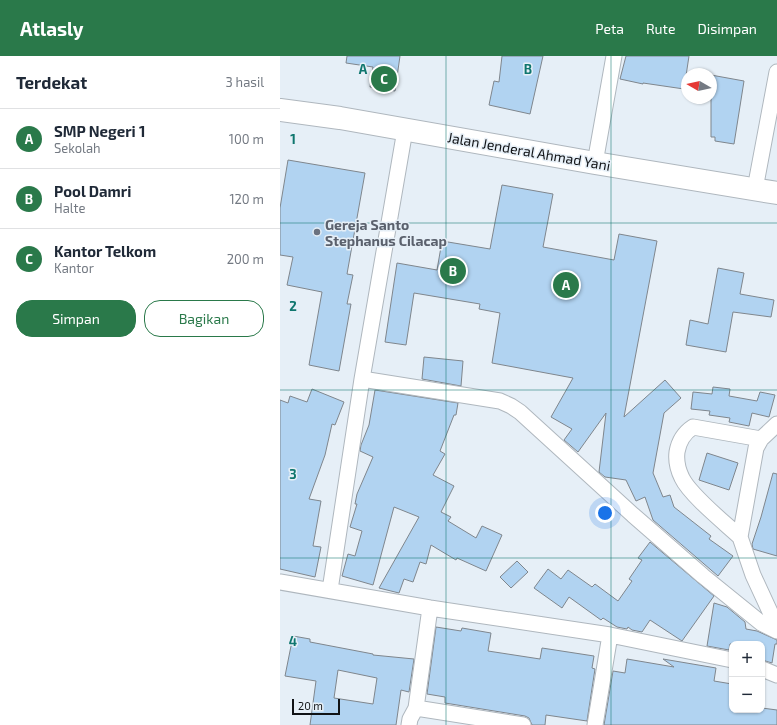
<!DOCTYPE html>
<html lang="id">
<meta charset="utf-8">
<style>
:root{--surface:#fff;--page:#f2f2f3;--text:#1f2937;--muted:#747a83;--line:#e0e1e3;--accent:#2a794a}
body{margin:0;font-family:"Exo 2",sans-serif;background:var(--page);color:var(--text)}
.controls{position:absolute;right:12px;bottom:12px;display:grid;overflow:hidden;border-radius:8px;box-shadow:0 1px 3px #0004}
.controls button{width:36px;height:36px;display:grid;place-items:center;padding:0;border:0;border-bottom:1px solid var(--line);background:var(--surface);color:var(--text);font:20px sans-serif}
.compass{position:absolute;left:401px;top:12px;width:36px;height:36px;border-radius:50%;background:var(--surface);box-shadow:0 1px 3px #0004;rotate:279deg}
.scale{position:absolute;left:12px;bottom:10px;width:48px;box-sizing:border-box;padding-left:4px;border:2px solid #111316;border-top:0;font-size:11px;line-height:14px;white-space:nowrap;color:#111316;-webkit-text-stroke:3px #e6eff7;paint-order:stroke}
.you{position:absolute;left:325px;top:457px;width:14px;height:14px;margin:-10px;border:3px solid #fff;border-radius:50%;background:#1a73e8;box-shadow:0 0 0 6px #1a73e833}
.badge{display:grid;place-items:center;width:26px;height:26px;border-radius:50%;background:var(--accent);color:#fff;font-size:13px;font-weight:700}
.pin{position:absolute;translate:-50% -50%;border:2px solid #fff;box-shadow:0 1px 4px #0006}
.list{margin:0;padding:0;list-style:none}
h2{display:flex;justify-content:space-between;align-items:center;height:52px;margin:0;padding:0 16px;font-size:17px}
h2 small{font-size:13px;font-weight:400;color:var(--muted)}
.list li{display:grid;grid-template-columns:26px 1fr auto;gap:12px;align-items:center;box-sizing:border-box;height:60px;padding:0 16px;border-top:1px solid var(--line)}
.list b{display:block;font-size:15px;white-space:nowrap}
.list p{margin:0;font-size:13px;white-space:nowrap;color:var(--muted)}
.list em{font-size:13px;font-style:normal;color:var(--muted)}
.actions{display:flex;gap:8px;padding:12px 16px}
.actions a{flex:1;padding:9px 0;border:1px solid var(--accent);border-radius:16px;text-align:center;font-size:14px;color:var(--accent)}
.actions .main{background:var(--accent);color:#fff}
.map{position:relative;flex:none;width:497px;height:669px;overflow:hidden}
header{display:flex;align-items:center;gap:24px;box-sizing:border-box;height:56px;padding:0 20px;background:var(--accent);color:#fff}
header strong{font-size:19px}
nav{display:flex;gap:22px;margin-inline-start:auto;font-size:14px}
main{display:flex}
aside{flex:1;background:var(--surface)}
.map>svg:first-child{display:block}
.building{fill:#b1d3f1;stroke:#7f868d;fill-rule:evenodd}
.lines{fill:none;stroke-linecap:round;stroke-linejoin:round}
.street-casing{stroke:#afb7be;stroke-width:17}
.secondary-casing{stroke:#afb7be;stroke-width:24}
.street{stroke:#fff;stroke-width:15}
.secondary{stroke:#fff;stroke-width:22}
.grid{fill:none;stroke:#0f766e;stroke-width:1;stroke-opacity:0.55}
.worship-dot{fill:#6b7280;stroke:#e6eff7;stroke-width:1.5}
.labels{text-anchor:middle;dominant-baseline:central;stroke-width:3;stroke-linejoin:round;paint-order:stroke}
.street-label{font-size:14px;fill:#111316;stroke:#e6eff7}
.worship-label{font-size:14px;font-weight:bold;fill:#5b616d;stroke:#e6eff7;text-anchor:start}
.grid-label{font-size:13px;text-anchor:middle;font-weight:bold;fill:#0f766e;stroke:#e6eff7;stroke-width:3;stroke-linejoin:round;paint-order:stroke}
</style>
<header>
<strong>Atlasly</strong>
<nav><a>Peta</a><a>Rute</a><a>Disimpan</a></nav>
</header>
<main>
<aside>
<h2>Terdekat<small>3 hasil</small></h2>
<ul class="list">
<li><span class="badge">A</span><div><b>SMP Negeri 1</b><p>Sekolah</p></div><em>100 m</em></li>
<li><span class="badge">B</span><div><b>Pool Damri</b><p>Halte</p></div><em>120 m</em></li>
<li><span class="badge">C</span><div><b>Kantor Telkom</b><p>Kantor</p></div><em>200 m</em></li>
</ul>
<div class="actions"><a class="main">Simpan</a><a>Bagikan</a></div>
</aside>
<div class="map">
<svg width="497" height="669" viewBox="0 0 497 669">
<rect width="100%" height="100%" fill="#e6eff7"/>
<path class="building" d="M67 0H120L115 35 90 31 93 11 66 7Z
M222 0H263L250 58 209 49 214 25 219 26Z
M346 0H409L404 33 363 27V28L340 23Z
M431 19 464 25 454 88 435 85V81H431Z
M8 104 85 117 67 218 73 219 67 248H71L59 315 29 309 42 236 7 229 13 201 0 199V152Z
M222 129 273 138 263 191 334 204 339 178 377 185 344 361 385 324 401 342 384 357 373 417 383 441 390 439 394 451 431 480 429 483 453 500 438 520 373 464 365 441 356 445 346 424 325 421 319 416 326 357 298 396 284 384 292 373 271 361 293 322 212 307 220 257 199 253 200 248 134 237 126 289 105 286 117 207 157 214 162 185 210 193Z
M438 212 464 217 460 238 494 244 491 261 453 256 446 296 406 289 410 264 428 268Z
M144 301 183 305 181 330 142 323Z
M433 331 450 333 449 340 477 345 480 336 495 339 489 361 472 357 469 370 449 366 450 362 429 359 430 355 411 353 413 336 432 338Z
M32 333 64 346 55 369 52 368 45 399 29 443 41 445 33 490 41 491 35 521 0 513V344L8 347 10 340 27 346Z
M95 334 178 347 176 359H174L160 395 165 398 153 419 174 430 161 456 171 461 168 465 196 482 202 470 222 479 206 515 177 502 176 504 151 489 146 508 140 506 133 526 124 523 119 537 99 532 139 461 114 451 93 529 62 520 68 498 75 500 82 475 70 471 77 448H75L77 438 93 401 80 395 81 389 89 369Z
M427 397 458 407 449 434 419 424Z
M493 417 497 418V500L473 493 472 488 481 461Z
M370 486 434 540 402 585 370 564 362 576 352 574 348 571 347 573 337 571 323 562 321 564 289 541 282 552 254 532 268 513 281 523 288 514 312 531 315 528 338 545 352 525 349 523 362 504 358 502Z
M237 505 248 516 231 532 220 521Z
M434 547 447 551 465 566 466 573 477 575 497 584V588H495L492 607 482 604V588H450L449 594 427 590Z
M156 571 181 575 182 572 211 577 208 595 260 603 262 592 314 600 312 612 315 613 307 665 266 659 265 669H252L249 662 245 660 165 647V641L147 638Z
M13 580 30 583V586L93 598V599L134 603 129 636 121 634 116 669H30L36 625 5 620ZM58 614 97 622 93 648 54 642Z
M347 603 394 611 383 603 436 612 434 625 452 628V654H482V652L497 654V669H324L333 615 345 617Z"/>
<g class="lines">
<defs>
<path id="street" d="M315 107 334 0
M475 133 497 16
M82 323 220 345 231 350 240 356 353 459 423 520 481 567 497 575
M497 368 481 383 476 392 460 481 473 519 497 571
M460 481C446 468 410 439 402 422 398 414 396 404 397 396 399 384 404 377 413 371L481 383
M0 526 150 552 330 579 452 604
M50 534 82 323 125 74
M150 552 136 652 243 669
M482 613 497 619
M129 669 130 663 136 652
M315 669 330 579"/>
<path id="secondary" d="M0 54 60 62 315 107 497 137"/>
</defs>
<use href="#street" class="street-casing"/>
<use href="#secondary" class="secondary-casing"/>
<use href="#street" class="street"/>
<use href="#secondary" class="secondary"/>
</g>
<path class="grid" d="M166 0V669M331 0V669M0 167H497M0 334H497M0 502H497"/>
<circle class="worship-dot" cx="37" cy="176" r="4"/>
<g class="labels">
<g class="street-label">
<text transform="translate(249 95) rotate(10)">Jalan Jenderal Ahmad Yani</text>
</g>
<g class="worship-label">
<text x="45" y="168">Gereja Santo<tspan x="45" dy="16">Stephanus Cilacap</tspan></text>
</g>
</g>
<g class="grid-label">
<text x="83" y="18">A</text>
<text x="248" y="18">B</text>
<text x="13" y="88">1</text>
<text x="13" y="255">2</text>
<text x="13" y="423">3</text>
<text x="13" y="590">4</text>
</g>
</svg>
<div class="controls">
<button>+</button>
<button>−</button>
</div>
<svg class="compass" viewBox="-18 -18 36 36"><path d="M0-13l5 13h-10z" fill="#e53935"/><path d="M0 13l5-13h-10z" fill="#747a83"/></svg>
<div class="scale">20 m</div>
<div class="you"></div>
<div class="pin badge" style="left:286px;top:229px">A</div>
<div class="pin badge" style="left:173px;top:215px">B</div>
<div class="pin badge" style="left:104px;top:23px">C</div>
</div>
</main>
